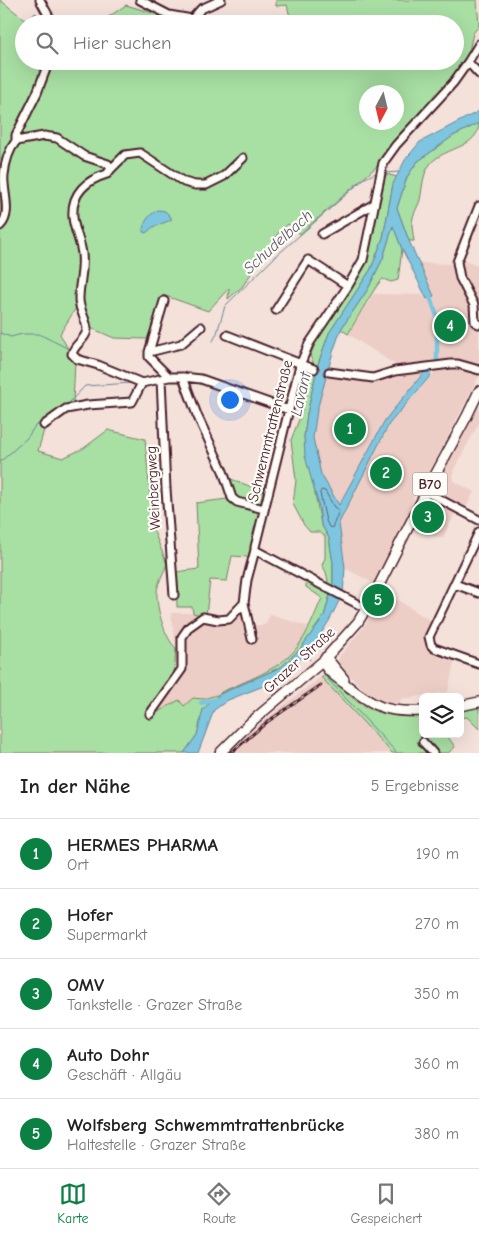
<!DOCTYPE html>
<html lang="de">
<meta charset="utf-8">
<style>
:root{--surface:#fff;--page:#f6f6f6;--text:#222;--muted:#767676;--line:#e0e0e0;--accent:#0b8043}
body{margin:0;font-family:"Comic Neue",sans-serif;background:var(--page);color:var(--text)}
.controls{position:absolute;right:15px;bottom:15px;display:grid;overflow:hidden;border-radius:8px;box-shadow:0 5px 20px #0002}
.controls button{width:45px;height:45px;display:grid;place-items:center;padding:0;border:0;border-bottom:1px solid var(--line);background:var(--surface);color:var(--text);font:25px sans-serif}
.compass{position:absolute;left:359px;top:85px;width:45px;height:45px;border-radius:50%;background:var(--surface);box-shadow:0 5px 20px #0002;rotate:187deg}
.you{position:absolute;left:229px;top:399px;width:18px;height:18px;margin:-12px;border:4px solid #fff;border-radius:50%;background:#1a73e8;box-shadow:0 0 0 8px #1a73e833}
.badge{display:grid;place-items:center;width:32px;height:32px;border-radius:50%;background:var(--accent);color:#fff;font-size:16px;font-weight:700}
.pin{position:absolute;translate:-50% -50%;border:2px solid #fff;box-shadow:0 1px 5px #0006}
.list{margin:0;padding:0;list-style:none}
h2{display:flex;justify-content:space-between;align-items:center;height:65px;margin:0;padding:0 20px;font-size:21px}
h2 small{font-size:16px;font-weight:400;color:var(--muted)}
.list li{display:grid;grid-template-columns:32px 1fr auto;gap:15px;align-items:center;box-sizing:border-box;height:70px;padding:0 20px;border-top:1px solid var(--line)}
.list b{display:block;font-size:19px;white-space:nowrap}
.list p{margin:0;font-size:16px;white-space:nowrap;color:var(--muted)}
.list em{font-size:16px;font-style:normal;color:var(--muted)}
.icon{flex:none;width:28px;height:28px;fill:none;stroke:currentColor;stroke-width:2;stroke-linecap:round;stroke-linejoin:round}
.map{position:relative;flex:none;width:479px;height:753px;overflow:hidden}
.search{position:absolute;background:var(--surface);box-shadow:0 5px 20px #0002;left:15px;right:15px;top:15px;height:55px;display:flex;align-items:center;gap:12px;box-sizing:border-box;padding:0 18px;border-radius:28px;color:var(--muted);font-size:19px}
.sheet{height:415px;background:var(--surface)}
nav{display:flex;justify-content:space-around;align-items:center;box-sizing:border-box;height:70px;border-top:1px solid var(--line);background:var(--surface);font-size:14px;color:var(--muted)}
nav a{display:grid;justify-items:center;gap:2px}
nav .on{color:var(--accent)}
.map>svg:first-child{display:block}
.built{fill:#eccec6}
.green{fill:#a8dfa3;stroke:#797f67;fill-rule:evenodd}
.water{fill:#7ec5df;stroke:#698397}
.lines{fill:none;stroke-linecap:round;stroke-linejoin:round}
.shore{stroke:#5f6173;stroke-width:1}
.stream{stroke:#698397;stroke-width:1}
.canal{stroke:#7ec5df;stroke-width:4.5}
.minor-casing{stroke:#4a1f2b;stroke-width:11}
.major-casing{stroke:#4a1f2b;stroke-width:12}
.minor{stroke:#fdfcf7;stroke-width:7}
.major{stroke:#fdfcf7;stroke-width:9}
.rail-casing{stroke:#4a1f2b;stroke-width:3}
.rail{stroke:#fdfcf7;stroke-width:1;stroke-dasharray:4;stroke-linecap:butt}
.labels{text-anchor:middle;dominant-baseline:central;stroke-width:4.5;stroke-linejoin:round;paint-order:stroke}
.shield{fill:#fdfcf7;stroke:#806168;stroke-width:1}
.shield-label{font-size:14px;font-weight:bold;fill:#4a1f2b}
.street-label{font-size:15px;fill:#4a1f2b;stroke:#fdfcf7}
.water-label{font-size:16px;font-style:italic;fill:#5c596a;stroke:#fdfcf7}
</style>
<div class="map">
<svg width="479" height="753" viewBox="0 0 479 753">
<rect width="100%" height="100%" fill="#f3e1da"/>
<filter id="ink" filterUnits="userSpaceOnUse"><feTurbulence type="fractalNoise" baseFrequency=".02" numOctaves="2"/><feDisplacementMap in="SourceGraphic" scale="10" xChannelSelector="R" yChannelSelector="G"/><feConvolveMatrix kernelMatrix="1 2 1 2 8 2 1 2 1" color-interpolation-filters="sRGB"/></filter>
<g filter="url(#ink)">
<path class="built" d="M461 259 479 267V367L458 360 400 368 348 334 373 294 423 295 435 302 419 263 454 264Z
M460 367 479 372V376L425 481 422 479 415 494 407 517 373 583 345 568 339 524 389 424 438 368Z
M425 371 385 420 339 505 321 474 313 438 317 410 326 373 388 375Z
M479 399V423L453 471 454 481 474 492 465 509 431 492Z
M429 497 456 511 443 538 410 531Z
M385 592 439 626 432 638 433 645 430 651 439 657 454 662 448 692 401 699 400 703H390L367 693 346 672 338 661 339 657 363 628Z
M248 605 253 625H265L270 615 310 627 295 651 270 669 220 694 203 699 193 698 184 706 178 701 151 716 174 675 176 648 171 613H193L226 619Z
M321 677 392 753H227L232 747 285 704Z"/>
<path class="green" d="M0 0 28 22 35 13 52 24H24V61H455V24H284L291 21 287 5 276 6V0H477L479 26 473 33 468 56 457 74 375 168 300 234 288 224 279 232 242 287 228 299 229 288 208 311 163 295 147 339 114 338 91 328 80 301 60 334 75 362 73 403 48 416 38 451 63 458 84 448 108 430 145 439 153 529 167 564C164 572 157 584 157 593 156 607 165 639 176 648L174 675 151 716 179 700 184 706 193 698 203 699 220 694 221 692C244 682 279 669 295 650 308 634 314 616 322 598L306 587V581L323 589 328 581 326 572 322 565 325 558V536L319 532H310L304 525 293 504 296 480 291 440 300 417 314 364 310 356 316 342 367 262 386 174 397 177 393 184 383 238 371 269 329 333 318 364 307 414 304 437 321 524 329 538 333 563V584L324 616 300 649 281 667 220 694 204 709 197 735 184 753H0ZM366 92H396V122H366Z
M126 5 153 13 205 24H98Z
M479 123C479 148 445 147 431 163 422 174 423 186 420 200 418 207 413 213 412 222 412 228 413 235 414 241H409L397 208 407 177 417 162 453 136Z
M393 225 402 249 398 280 391 282 383 279C377 282 354 324 348 334L341 329 368 289 383 258Z
M231 479 265 492 248 557 232 556 227 581 210 580 206 616 193 613 192 607H177L176 572 199 569 196 503 227 499Z
M328 675C340 685 351 699 364 706 381 716 404 718 423 716V734H446L455 747 448 753H392L321 677Z
M479 707V729L467 717 460 718V711Z"/>
<path class="water" d="M479 111V123L453 136 417 162 407 177 397 208 409 241 434 296 427 299 402 249 393 226 383 258 368 289 341 329 333 352 317 410 313 438 321 474 339 505 385 420 425 371 431 375 389 424 339 523 345 568 343 593 329 621 315 643 292 668 266 685 228 700 214 710 198 753H184L197 735 203 709 220 694 281 667 300 649 324 616 333 584V563L329 538 321 524 319 507 305 456 304 437 307 414 318 364 329 333 371 269 383 238 393 184 405 160 420 142Z
M158 210 165 211 171 217V220L153 227 146 233 143 232C144 222 148 215 158 210Z"/>
<g class="lines">
<path class="shore" d="M322 490 325 491 334 507 339 511 332 528 329 527 326 521 320 493Z"/>
<path class="stream" d="M385 173 399 172
M0 333 11 337 22 334H39L69 349
M213 341 217 333 225 306 275 257 365 178 376 173
M103 363 120 370
M151 378 160 373
M66 406 85 386 132 383
M0 462 27 438 35 426 42 422
M306 652 310 660
M324 675 397 753"/>
<path class="canal" d="M426 376 437 362V316L429 294
M201 703 219 699"/>
<defs>
<path id="minor" d="M40 0 53 24
M140 0 169 15 192 19 201 9 221 0
M468 62 479 74
M16 141V135L37 93 49 61
M111 169 125 155 140 153 184 182 195 185H206L224 176 243 158
M479 206 457 262 460 278 474 305 475 322 479 324
M0 226C13 214 2 190 4 175 5 163 9 150 16 141L44 136 57 138 84 156 108 164 111 169 107 174C87 180 71 193 73 217 74 230 81 242 82 254 84 272 79 283 79 299 79 310 86 318 87 329 87 339 74 344 72 354L77 359 98 365 142 383 169 377H183L201 379 289 410
M322 234 374 204
M276 310 308 260 348 286
M227 335 314 369
M149 352 164 301
M329 372 373 378 395 371 451 364H458L479 370
M169 377 149 357V352L181 344 201 327
M183 377 197 415 223 471 232 498 237 502 264 509
M161 379 166 489 174 595
M44 425 66 409 88 405 132 402 142 383
M426 492 479 520
M479 532 429 637 431 645 434 648 479 664
M455 584 479 593
M367 609 255 550V547L300 365 309 344 348 286 363 260 383 163 396 145 453 83 468 62 479 44
M252 639 244 603 247 580 255 550
M150 714 182 669V637L189 627 203 617 218 620 229 619 244 603
M423 742 433 753"/>
<path id="major" d="M326 657 344 679
M323 661C326 671 336 677 344 683 373 706 385 713 423 711
M460 706 479 702
M220 753 251 722 323 661 358 622 373 597 426 492 467 416 479 391"/>
</defs>
<use href="#minor" class="minor-casing"/>
<use href="#major" class="major-casing"/>
<use href="#minor" class="minor"/>
<use href="#major" class="major"/>
<defs>
<path id="rail" d="M231 753 267 722 321 685"/>
</defs>
<use href="#rail" class="rail-casing"/>
<use href="#rail" class="rail"/>
</g>
</g>
<g class="labels">
<rect class="shield" x="412.5" y="472.5" width="35" height="23" rx="4"/>
<g class="shield-label">
<text x="430" y="484">B70</text>
</g>
<g class="street-label">
<text transform="translate(270 431) rotate(-76)">Schwemmtrattenstraße</text>
<text transform="translate(153 488) rotate(-93)">Weinbergweg</text>
<text transform="translate(299 660) rotate(-42)">Grazer Straße</text>
</g>
<g class="water-label">
<text transform="translate(278 242) rotate(-42)">Schudelbach</text>
<text transform="translate(301 394) rotate(-77)">Lavant</text>
</g>
</g>
</svg>
<div class="controls">
<button><svg class="icon" aria-label="layers" viewBox="0 0 24 24"><path d="M12 4l9 5-9 5-9-5zM3 14l9 5 9-5"/></svg></button>
</div>
<svg class="compass" viewBox="-18 -18 36 36"><path d="M0-13l5 13h-10z" fill="#e53935"/><path d="M0 13l5-13h-10z" fill="#767676"/></svg>
<div class="you"></div>
<div class="pin badge" style="left:350px;top:429px">1</div>
<div class="pin badge" style="left:386px;top:473px">2</div>
<div class="pin badge" style="left:428px;top:517px">3</div>
<div class="pin badge" style="left:450px;top:326px">4</div>
<div class="pin badge" style="left:378px;top:600px">5</div>
<div class="search"><svg class="icon" aria-label="search" viewBox="0 0 24 24"><circle cx="10" cy="10" r="6"/><path d="M15 15l6 6"/></svg>Hier suchen</div>
</div>
<section class="sheet">
<h2>In der Nähe<small>5 Ergebnisse</small></h2>
<ul class="list">
<li><span class="badge">1</span><div><b>HERMES PHARMA</b><p>Ort</p></div><em>190 m</em></li>
<li><span class="badge">2</span><div><b>Hofer</b><p>Supermarkt</p></div><em>270 m</em></li>
<li><span class="badge">3</span><div><b>OMV</b><p>Tankstelle · Grazer Straße</p></div><em>350 m</em></li>
<li><span class="badge">4</span><div><b>Auto Dohr</b><p>Geschäft · Allgäu</p></div><em>360 m</em></li>
<li><span class="badge">5</span><div><b>Wolfsberg Schwemmtrattenbrücke</b><p>Haltestelle · Grazer Straße</p></div><em>380 m</em></li>
</ul>
</section>
<nav>
<a class="on"><svg class="icon" aria-label="map" viewBox="0 0 24 24"><path d="M3 6l6-2 6 2 6-2v14l-6 2-6-2-6 2zM9 4v14M15 6v14"/></svg>Karte</a>
<a><svg class="icon" aria-label="directions" viewBox="0 0 24 24"><path d="M12 3l9 9-9 9-9-9zM9 14v-3h6M13 9l2 2-2 2"/></svg>Route</a>
<a><svg class="icon" aria-label="saved" viewBox="0 0 24 24"><path d="M7 4h10v16l-5-4-5 4z"/></svg>Gespeichert</a>
</nav>
